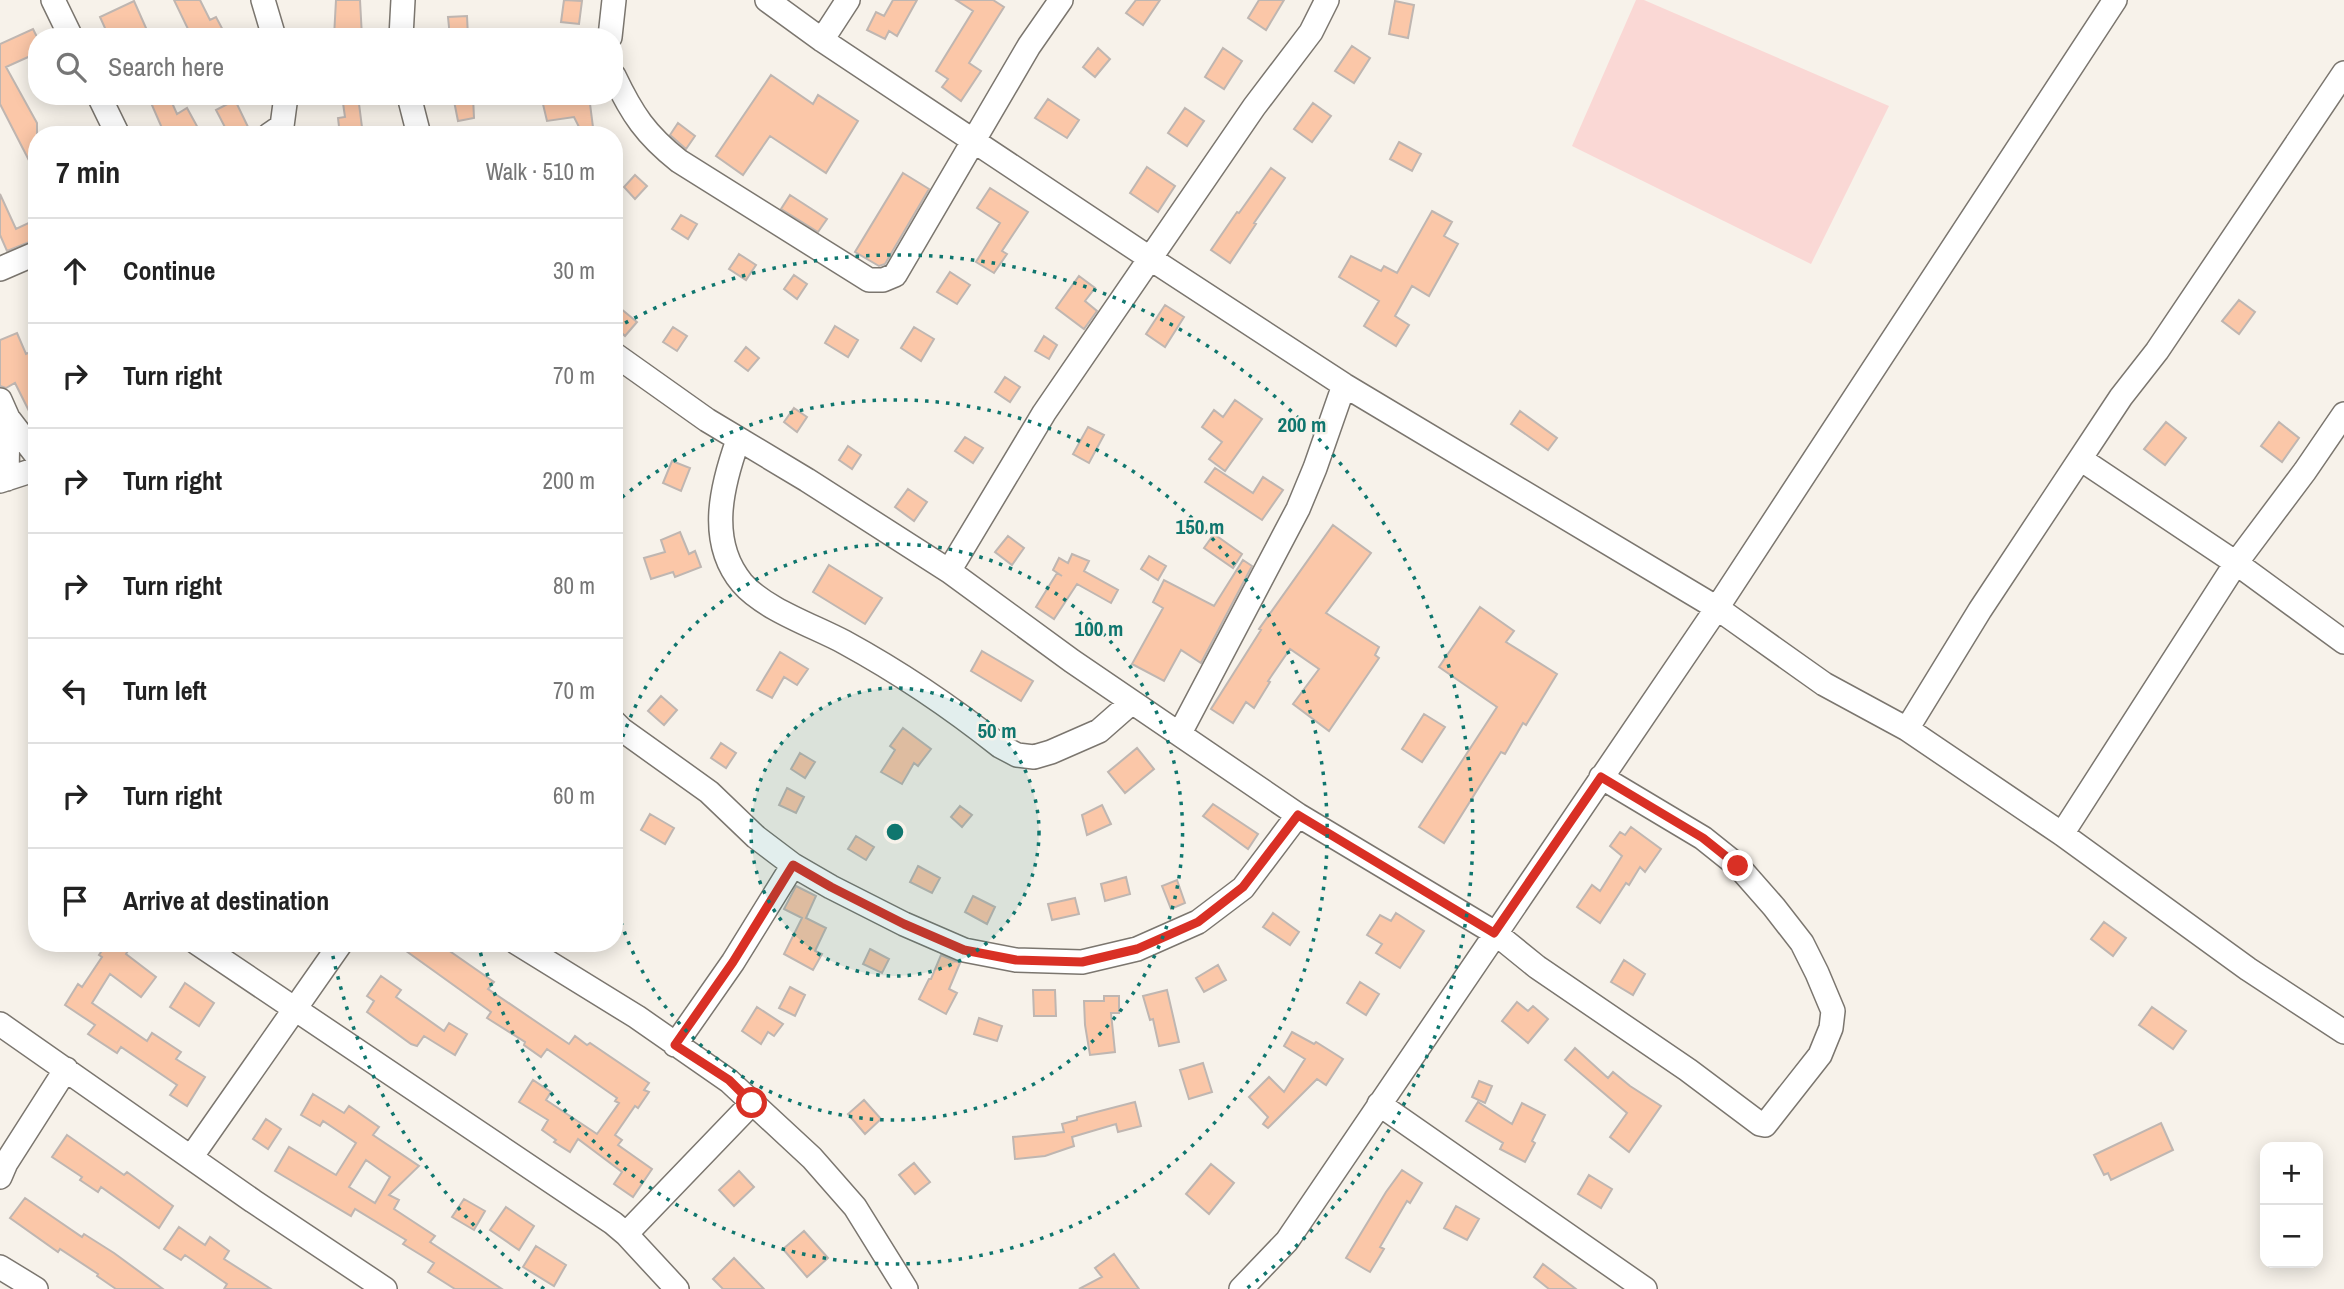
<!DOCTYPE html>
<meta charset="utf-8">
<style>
:root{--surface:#fff;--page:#f6f6f6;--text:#222;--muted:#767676;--line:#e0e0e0}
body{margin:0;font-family:"Archivo Narrow",sans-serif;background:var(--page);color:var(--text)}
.controls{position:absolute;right:21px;bottom:21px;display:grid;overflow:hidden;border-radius:14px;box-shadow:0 4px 18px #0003}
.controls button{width:63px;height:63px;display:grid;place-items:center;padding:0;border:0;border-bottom:2px solid var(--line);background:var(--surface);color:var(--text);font:35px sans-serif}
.stop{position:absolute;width:21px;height:21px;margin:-16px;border:5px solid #d93025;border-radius:50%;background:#fff}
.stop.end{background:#d93025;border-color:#fff;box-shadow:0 2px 7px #0008}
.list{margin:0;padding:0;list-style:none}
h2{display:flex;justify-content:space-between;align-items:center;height:91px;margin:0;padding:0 28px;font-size:30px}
h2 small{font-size:23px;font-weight:400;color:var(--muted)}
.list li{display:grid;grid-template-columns:46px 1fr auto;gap:21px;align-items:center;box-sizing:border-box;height:105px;padding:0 28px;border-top:2px solid var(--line)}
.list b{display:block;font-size:26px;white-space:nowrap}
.list em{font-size:23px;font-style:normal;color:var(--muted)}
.icon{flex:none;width:38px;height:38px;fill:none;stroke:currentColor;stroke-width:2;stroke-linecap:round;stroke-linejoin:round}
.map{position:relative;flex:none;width:2344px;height:1289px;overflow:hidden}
.search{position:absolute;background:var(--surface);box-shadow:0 4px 18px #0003;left:28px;top:28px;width:595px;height:77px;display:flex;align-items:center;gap:18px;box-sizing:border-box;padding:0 24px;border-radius:28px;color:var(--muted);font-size:26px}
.panel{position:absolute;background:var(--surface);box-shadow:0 4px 18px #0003;left:28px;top:126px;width:595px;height:826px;border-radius:28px}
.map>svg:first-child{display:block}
.green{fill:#fad8d5}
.building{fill:#fbc7a8;stroke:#bfb6b1;stroke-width:2;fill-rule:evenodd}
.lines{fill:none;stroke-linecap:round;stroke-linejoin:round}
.minor-casing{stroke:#7b766f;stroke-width:26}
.minor{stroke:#fff;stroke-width:23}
.route{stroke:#d93025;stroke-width:9}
.ring{fill:none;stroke:#0f766e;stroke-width:3.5;stroke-dasharray:3.5 7}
.centre{fill:#0f766e;stroke:#f7f2ea;stroke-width:3.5}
.ring-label{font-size:21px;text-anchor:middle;font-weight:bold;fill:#0f766e;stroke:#f7f2ea;stroke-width:5;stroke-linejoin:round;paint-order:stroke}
</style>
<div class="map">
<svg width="2344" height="1289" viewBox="0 0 2344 1289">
<rect width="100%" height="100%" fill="#f7f2ea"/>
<path class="green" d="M1636 0H1644L1889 106 1811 264 1572 146Z"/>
<path class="building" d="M174 0H200L210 20 216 17 224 32 218 35V37H179L189 31Z
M336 0H360L362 37H334Z
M564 0 582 1 579 24 561 22Z
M893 0H917L897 36 889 31 885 39 867 30 876 12 884 16Z
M956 0H993L1004 7 969 63 981 71 961 101 942 87 948 79 936 71 973 11Z
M1136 0H1160L1143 25 1126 13Z
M1259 0H1284L1266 30 1248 18Z
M134 1 150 37H109L100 17Z
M1395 1 1414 5 1408 38 1389 34Z
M467 16 468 37H450L448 17Z
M33 29 37 37V53L6 67 37 123V176L0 104V44Z
M1352 46 1370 58 1354 83 1335 71Z
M1098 48 1110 59 1095 77 1083 67Z
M1223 48 1242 61 1224 89 1205 77Z
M771 75 813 104 818 95 858 121 826 173 770 136 743 175 716 156Z
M148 96H169L177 114 187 108 198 128 185 135H165Z
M342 96H358L363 135H340L338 118 345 117Z
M453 96H473L474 118 458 121Z
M560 96H589L594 135H583L574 117 547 121 542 100Z
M1048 99 1079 120 1067 138 1035 118Z
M235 100 249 129 236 135H229L216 110Z
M1313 103 1331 116 1312 142 1294 129Z
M1185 108 1204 121 1187 146 1168 133Z
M678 123 695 136 686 149 670 135Z
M1399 142 1421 154 1412 171 1390 159Z
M1147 167 1175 186 1158 212 1130 193Z
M1271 168 1285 178 1254 223 1256 224 1230 263 1211 250 1237 212 1239 213Z
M903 173 929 189 885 264 879 266 855 252Z
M635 175 647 186 635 199 624 187Z
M990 188 1028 212 1002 251 1007 254 994 273 976 262 1000 223 977 208Z
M0 194 16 229 37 219V239L7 251 0 235Z
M790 195 827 219 818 232 781 209Z
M1432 211 1452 222 1444 236 1458 244 1429 296 1412 286 1395 316 1409 325 1396 346 1364 326 1379 301 1339 277 1351 256 1381 271 1384 266 1397 273Z
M681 215 697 224 688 239 672 229Z
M739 254 756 265 746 280 729 269Z
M950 272 970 285 957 304 937 292Z
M794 275 807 284 797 299 784 289Z
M1079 276 1095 288 1085 301 1097 311 1084 329 1056 308Z
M2239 300 2255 312 2239 334 2222 321Z
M614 303 637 322 625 336 614 326Z
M1165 305 1184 317 1165 347 1146 334Z
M835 326 858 340 848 357 825 343Z
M673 327 687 336 677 351 663 342Z
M914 327 934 339 921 361 901 348Z
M17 333 26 354 37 349V427L15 383 6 388 0 386V340Z
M1044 336 1057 345 1049 359 1035 351Z
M746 347 759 358 748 371 735 361Z
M1005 377 1020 387 1010 402 995 392Z
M1235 400 1262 419 1225 471 1209 459 1222 442 1202 427 1214 410 1223 417Z
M794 408 807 417 797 432 784 422Z
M1520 411 1557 438 1548 450 1511 424Z
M2166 422 2186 438 2165 465 2144 449Z
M2279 422 2299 438 2282 462 2261 446Z
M1088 427 1104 435 1089 463 1073 454Z
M965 437 983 448 973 463 955 451Z
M848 446 861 455 852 469 839 460Z
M672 461 690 468 681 491 663 483Z
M1215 468 1253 493 1263 477 1283 490 1262 520 1205 482Z
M908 489 927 502 914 521 895 507Z
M1333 525 1371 553 1326 613 1379 647 1375 655 1379 658 1329 731 1293 704 1319 669 1290 649 1268 681 1270 682 1254 708 1246 702 1233 723 1211 709 1261 630 1259 629Z
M680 532 689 554 695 551 701 567 675 577 673 572 651 579 644 558 665 552 661 540Z
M1214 534 1242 554 1233 568 1204 548Z
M1008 536 1024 548 1012 565 995 552Z
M1072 554 1089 561 1084 571 1118 590 1111 603 1077 584 1054 619 1036 607 1057 573 1062 576 1053 570 1059 558 1068 563Z
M1149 556 1166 566 1158 580 1141 569Z
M1243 560 1252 566 1201 663 1181 650 1164 681 1132 664 1163 608 1153 602 1164 580 1214 606Z
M829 565 882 598 865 624 813 592Z
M1480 607 1514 631 1506 642 1557 674 1526 725 1523 723 1505 754 1501 752 1444 843 1419 827 1497 707 1439 667Z
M982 651 1033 681 1021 701 971 671Z
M780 652 808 669 797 685 784 677 772 698 757 690Z
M661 696 677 710 664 725 648 711Z
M1424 714 1445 727 1422 762 1402 749Z
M903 728 931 749 918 766 914 763 902 784 881 772 895 750 890 746Z
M721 743 736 753 726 768 711 758Z
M1137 748 1154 769 1125 793 1108 772Z
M800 753 815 762 805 778 791 769Z
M787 788 804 797 796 813 779 805Z
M1213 804 1258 834 1248 849 1203 816Z
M1102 805 1111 824 1087 835 1082 815Z
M960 806 972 815 962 827 951 817Z
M650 814 674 828 665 844 641 830Z
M1631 827 1661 849 1645 872 1640 867 1629 885 1626 883 1600 923 1577 907 1592 885 1600 891 1622 856 1610 846 1620 832 1625 835Z
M856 836 874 847 866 860 848 849Z
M918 866 940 878 932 893 910 882Z
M1126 877 1130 894 1105 901 1101 884Z
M1177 880 1185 903 1171 909 1162 886Z
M796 886 816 896 806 918 826 928 815 951 822 954 813 970 784 954 802 918 784 909Z
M973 896 995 907 987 924 965 912Z
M1075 898 1079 914 1052 920 1048 904Z
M1273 913 1299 932 1290 945 1263 927Z
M1396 913 1424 931 1400 968 1376 953 1382 944 1367 935 1380 915 1391 921Z
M2104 922 2126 938 2113 956 2091 939Z
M107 943H133L126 954 156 977 141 997 110 974 92 1003 147 1041 152 1033 181 1052 176 1059 205 1077 187 1106 170 1095 177 1085 121 1047 117 1053 88 1034 95 1025 65 1005 78 984 82 987 102 957 99 955Z
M395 943H438L494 982 488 989 569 1044 575 1036 587 1045 590 1043 649 1083 644 1090 649 1092 638 1108 635 1106 615 1135 622 1140 618 1145 652 1169 633 1197 614 1184 622 1172 578 1139 570 1152 554 1142 556 1140 542 1130 548 1120 519 1102 533 1080 551 1092 546 1100 597 1134 619 1103 615 1101 617 1098 547 1049 541 1057 524 1045 525 1042 487 1018 491 1012Z
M870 949 889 959 882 973 863 964Z
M941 955 960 963 949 989 957 993 946 1014 919 999 929 979H931Z
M1624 960 1645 974 1633 995 1611 982Z
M1218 965 1226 980 1204 992 1196 978Z
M381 976 401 990 396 997 444 1031 449 1023 467 1034 455 1055 424 1036 417 1046 411 1044 367 1012 374 1001 367 996Z
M1360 982 1379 994 1366 1015 1347 1003Z
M185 983 214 1003 199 1026 170 1007Z
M790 987 805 995 795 1016 779 1008Z
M1033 990H1055L1056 1016H1034Z
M1167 990 1179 1042 1159 1046 1153 1019 1150 1020 1143 996Z
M1104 996H1119V1013H1111L1115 1052 1090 1055 1085 1025 1084 1001H1104Z
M1517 1002 1528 1011 1533 1006 1548 1019 1528 1043 1502 1021Z
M757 1007 783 1024 774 1036 768 1032 761 1044 742 1031Z
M2152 1007 2186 1031 2173 1049 2139 1025Z
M979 1018 1002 1026 997 1041 974 1034Z
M1292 1032 1314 1044 1316 1042 1343 1059 1326 1085 1317 1079 1268 1128 1263 1124 1268 1117 1249 1097 1269 1077 1284 1092 1305 1059 1284 1046Z
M1575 1048 1608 1078 1613 1072 1630 1086 1661 1106 1629 1152 1610 1137 1627 1113 1565 1060Z
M1203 1063 1212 1092 1189 1099 1180 1070Z
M1479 1081 1492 1086 1485 1103 1472 1097Z
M313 1094 344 1113 349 1106 379 1127 373 1135 419 1166 389 1195 399 1200 394 1209 435 1236 430 1242 502 1289H455L428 1272 434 1263 403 1244 406 1240 355 1209 351 1216 275 1171 289 1147 336 1175 356 1143 323 1121 320 1126 301 1115ZM366 1160 390 1177 375 1203 349 1187Z
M864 1100 881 1119 865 1134 848 1114Z
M1135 1102 1141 1126 1118 1132 1116 1124 1072 1137 1074 1146 1045 1156 1015 1159 1013 1137 1064 1132 1062 1124 1077 1120V1117Z
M1478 1102 1512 1124 1522 1103 1545 1115 1532 1141 1535 1143 1525 1162 1500 1149 1503 1143 1466 1121Z
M266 1119 281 1129 268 1149 253 1139Z
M2161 1123 2173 1150 2111 1180 2108 1173 2104 1175 2094 1155Z
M67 1135 124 1175 127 1172 173 1206 159 1228 101 1187 98 1192 80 1180 82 1177 52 1157Z
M914 1163 930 1182 915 1194 899 1175Z
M1211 1164 1234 1183 1209 1214 1186 1194Z
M1402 1170 1422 1183 1410 1203 1407 1201 1380 1247 1384 1249 1370 1272 1346 1258 1386 1192Z
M739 1171 754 1187 734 1206 719 1190Z
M1589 1175 1612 1189 1601 1208 1578 1194Z
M25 1198 82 1237 84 1234 114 1253 163 1289H116L97 1276 98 1274 60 1249 58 1252 10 1218Z
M464 1199 485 1211 474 1230 452 1217Z
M1456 1206 1479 1219 1467 1240 1444 1228Z
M506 1207 534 1226 519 1250 490 1230Z
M179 1227 205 1245 210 1237 229 1251 224 1259 271 1289H224L227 1284 185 1255 181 1260 164 1249Z
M804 1231 828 1258 807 1277 783 1249Z
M536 1246 566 1265 554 1286 523 1267Z
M1114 1254 1139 1289H1079L1102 1277 1095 1268Z
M734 1258 764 1289H723L713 1279Z
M1543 1264 1576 1289H1549L1534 1277Z"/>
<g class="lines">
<defs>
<path id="minor" d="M53 0 71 37
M263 0 274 37
M767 0 822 40 1151 259 1344 385 1717 608 1824 684 1907 729 2062 834 2248 969 2344 1032
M401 37 403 0
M610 37 614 0
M822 40 848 0
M614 76C632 114 646 135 679 161L869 280H883L895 275 1029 46 1061 0
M99 96 118 135
M409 96 419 135
M269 135 282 126 286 96
M0 269 37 253
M614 354 707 420 807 480 949 571 1072 661 1298 815 1495 933 1537 967 1688 1070 1760 1124 1765 1125 1820 1055 1831 1028 1833 1011 1817 973 1802 943 1774 907 1738 866 1703 838 1601 777
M0 400 8 418 37 456
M738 440C722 485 707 541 742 583 764 609 814 626 844 642 899 672 951 707 1000 746L1017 755 1034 757 1051 752 1099 731 1132 702
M2082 460 2236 563 2344 642
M7 479 8 418
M0 481 37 469
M949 571 1044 413 1254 107 1311 32 1327 0
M614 722 621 729 709 792 756 837 793 865 831 887 904 924 964 950 1016 960 1082 962 1137 949 1198 922 1243 888 1298 815
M1907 729 1980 610 2121 397 2157 351 2344 73
M1180 733 1298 509 1315 468 1344 385
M2062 834 2236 563 2305 471 2344 414
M197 943 613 1223 626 1234 677 1289
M517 943 637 1017 729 1081 812 1158 855 1207 906 1289
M0 1024 253 1201 385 1289
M675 1045 733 962 793 865
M1379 1104 1645 1289
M192 1156 341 943
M0 1177 6 1163 66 1069
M626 1234 752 1103
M0 1267 36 1289
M1241 1289 1287 1241 1717 608 2115 0"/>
</defs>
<use href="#minor" class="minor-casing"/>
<use href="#minor" class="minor"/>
</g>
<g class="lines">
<path class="route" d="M752 1103 729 1080 675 1045 733 962 793 865 831 887 904 924 964 950 1016 960 1082 962 1137 949 1198 922 1243 887 1298 815 1494 933 1601 777 1703 838 1738 866"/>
</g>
<circle cx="895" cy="832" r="144" fill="#0f766e" fill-opacity=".12"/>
<g class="ring">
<circle cx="895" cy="832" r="144"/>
<path d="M614 767A288 288 0 1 1 614 897"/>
<path d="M614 504A432 432 0 1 1 478 944"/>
<path d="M544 1289A576 576 0 0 1 331 947M616 328A576 576 0 0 1 1246 1289"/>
</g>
<circle cx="895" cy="832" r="10" class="centre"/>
<g class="ring-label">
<text x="1302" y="432">200 m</text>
<text x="1200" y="534">150 m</text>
<text x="1099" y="636">100 m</text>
<text x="997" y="738">50 m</text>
</g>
</svg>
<div class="controls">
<button>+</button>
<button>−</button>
</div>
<div class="stop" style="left:752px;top:1103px"></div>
<div class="stop end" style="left:1738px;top:866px"></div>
<div class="search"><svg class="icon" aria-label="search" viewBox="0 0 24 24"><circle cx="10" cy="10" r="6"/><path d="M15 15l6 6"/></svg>Search here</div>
<section class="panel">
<h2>7 min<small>Walk · 510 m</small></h2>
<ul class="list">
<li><svg class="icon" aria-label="ahead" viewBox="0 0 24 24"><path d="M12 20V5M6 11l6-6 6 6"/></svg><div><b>Continue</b></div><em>30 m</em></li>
<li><svg class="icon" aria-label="right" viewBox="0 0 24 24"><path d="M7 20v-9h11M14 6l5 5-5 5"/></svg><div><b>Turn right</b></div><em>70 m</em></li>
<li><svg class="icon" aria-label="right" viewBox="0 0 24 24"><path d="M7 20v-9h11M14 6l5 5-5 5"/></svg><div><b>Turn right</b></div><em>200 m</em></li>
<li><svg class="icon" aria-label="right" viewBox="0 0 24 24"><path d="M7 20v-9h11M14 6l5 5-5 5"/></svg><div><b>Turn right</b></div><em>80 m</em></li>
<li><svg class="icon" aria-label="left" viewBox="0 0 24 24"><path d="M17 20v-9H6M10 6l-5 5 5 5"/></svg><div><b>Turn left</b></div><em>70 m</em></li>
<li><svg class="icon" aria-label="right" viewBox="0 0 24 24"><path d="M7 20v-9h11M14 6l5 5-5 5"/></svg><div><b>Turn right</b></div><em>60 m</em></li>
<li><svg class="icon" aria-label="arrive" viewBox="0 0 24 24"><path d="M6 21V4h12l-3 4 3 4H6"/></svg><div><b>Arrive at destination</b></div></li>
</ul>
</section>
</div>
